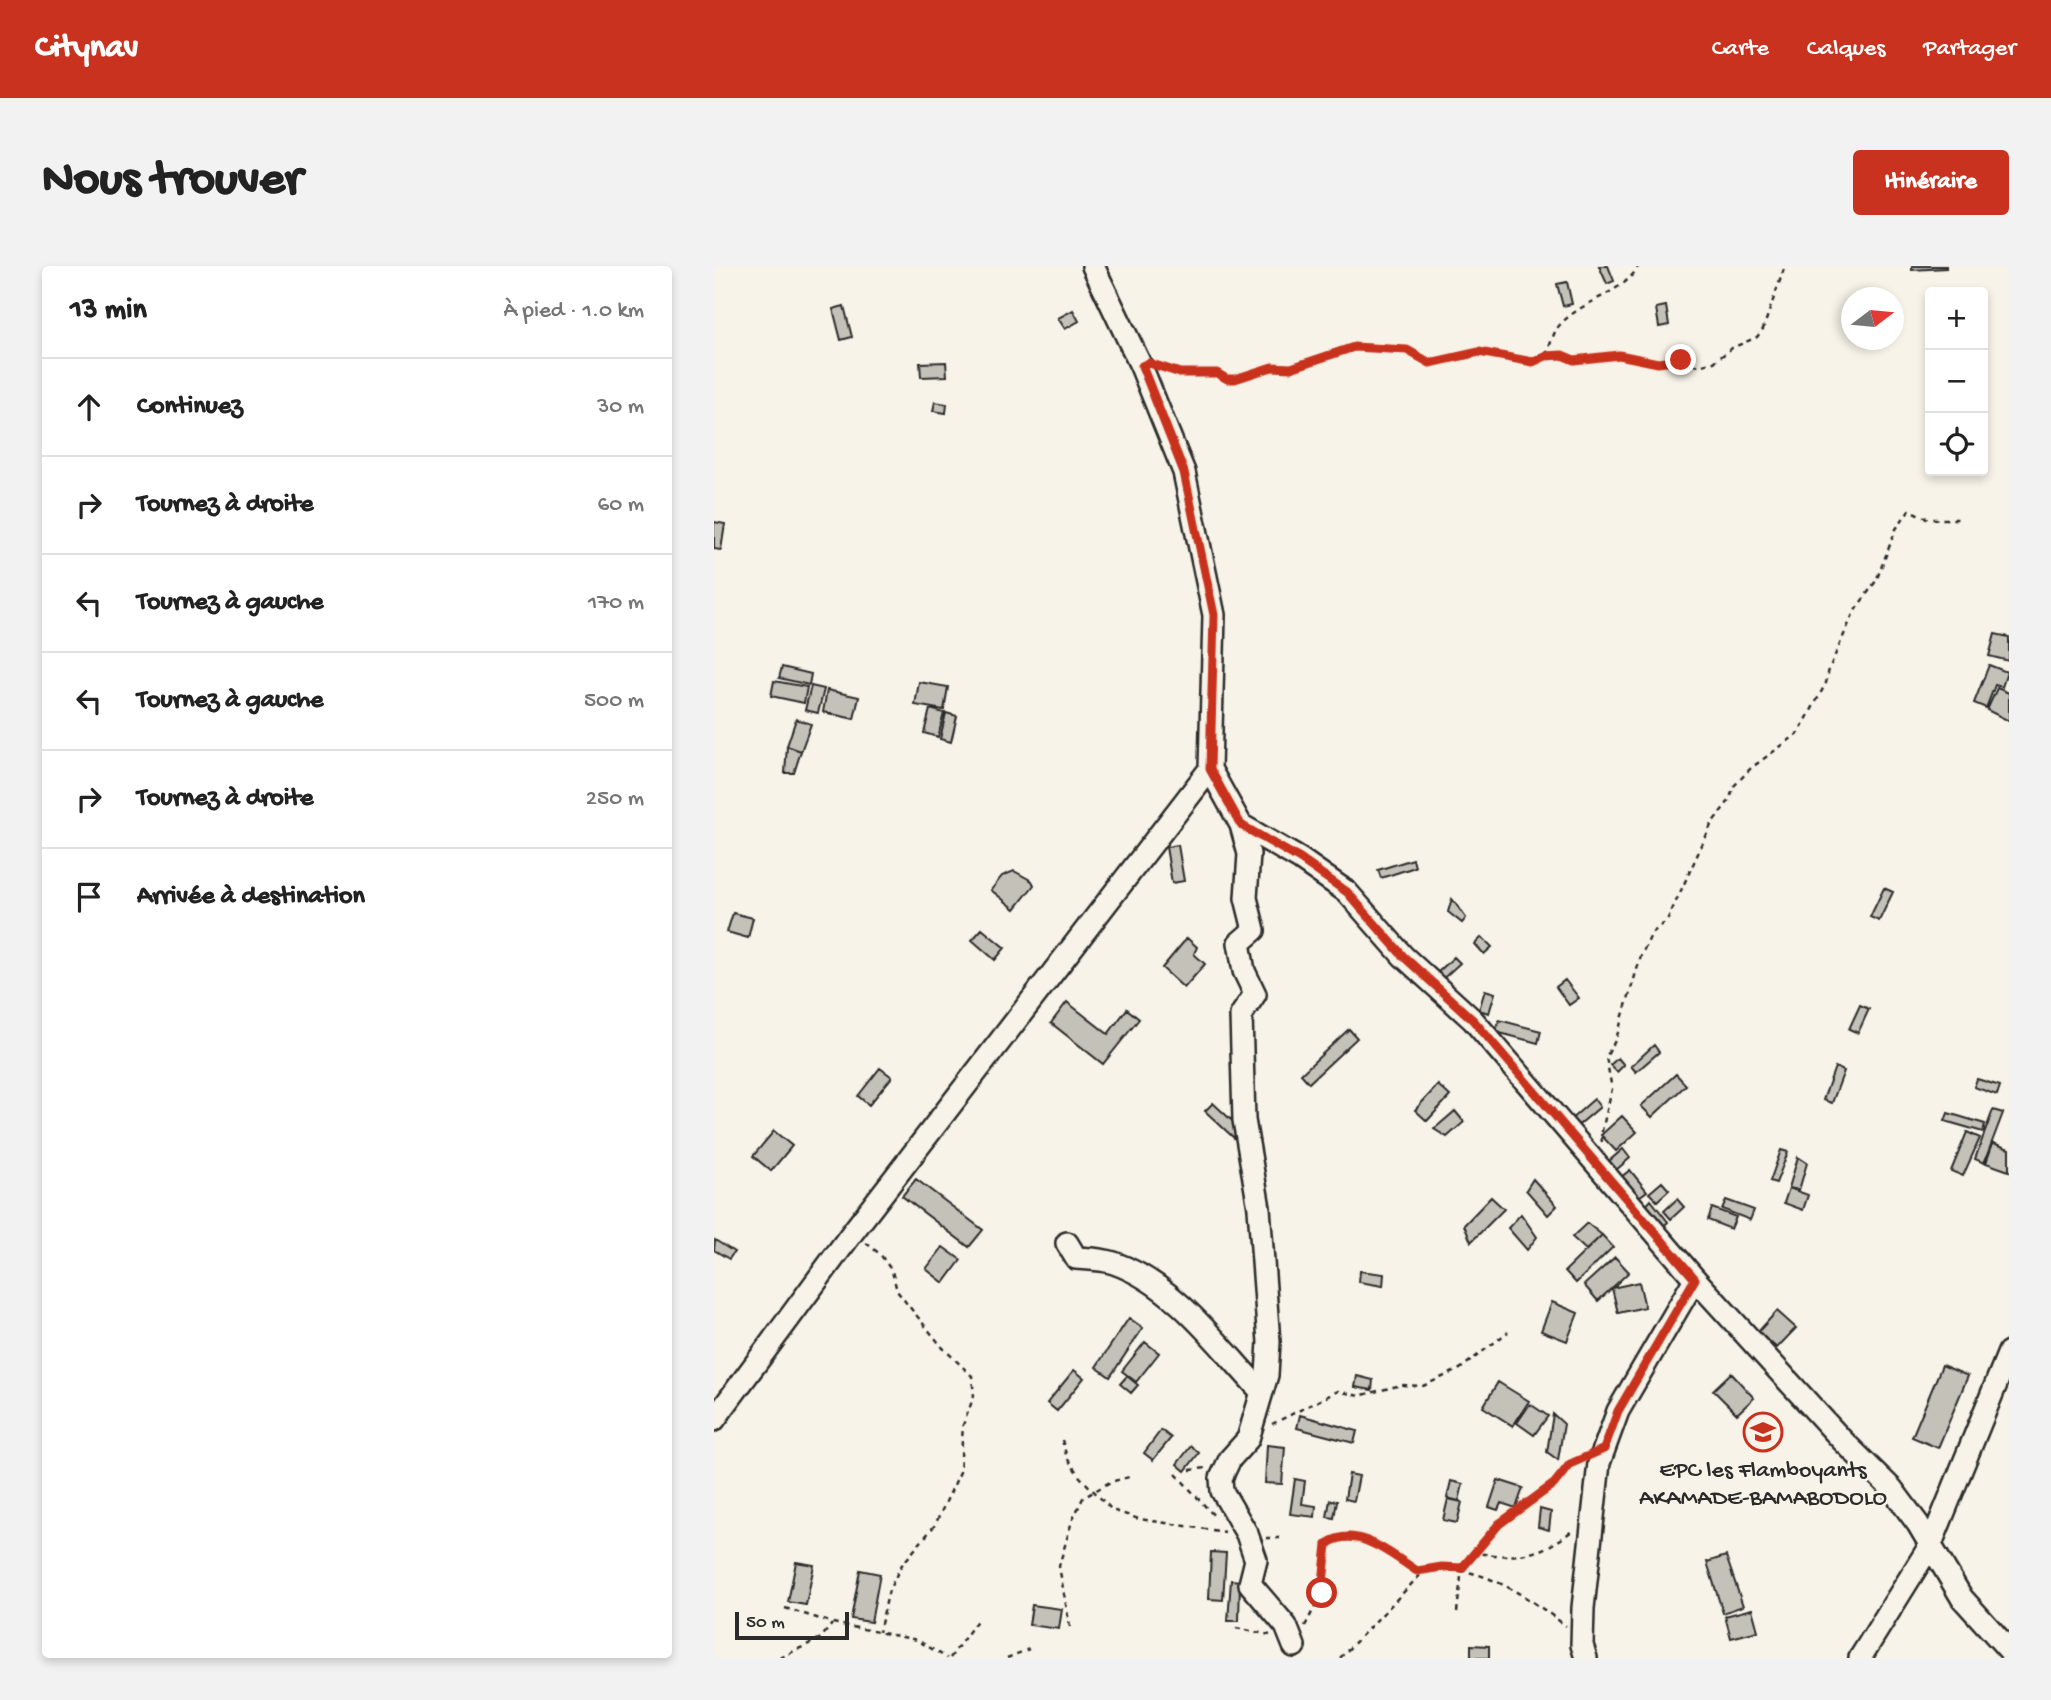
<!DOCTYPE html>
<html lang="fr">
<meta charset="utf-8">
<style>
:root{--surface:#fff;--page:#f2f2f2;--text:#222;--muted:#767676;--line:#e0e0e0;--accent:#c8321e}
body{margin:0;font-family:"Gochi Hand",sans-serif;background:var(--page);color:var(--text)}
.controls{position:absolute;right:21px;top:21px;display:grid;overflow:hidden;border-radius:7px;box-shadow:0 4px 10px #0003}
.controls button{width:63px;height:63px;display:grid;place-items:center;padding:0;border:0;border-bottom:2px solid var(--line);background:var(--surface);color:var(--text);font:35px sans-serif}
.compass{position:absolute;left:1127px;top:21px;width:63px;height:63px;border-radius:50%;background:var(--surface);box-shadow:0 4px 10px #0003;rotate:74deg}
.scale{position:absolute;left:21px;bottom:18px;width:114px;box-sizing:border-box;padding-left:7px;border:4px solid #2b2b2b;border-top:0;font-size:19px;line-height:24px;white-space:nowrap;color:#2b2b2b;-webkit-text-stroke:5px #f7f3e8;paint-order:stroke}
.stop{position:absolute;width:21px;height:21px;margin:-16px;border:5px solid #c8321e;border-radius:50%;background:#fff}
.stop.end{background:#c8321e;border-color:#fff;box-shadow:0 2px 7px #0008}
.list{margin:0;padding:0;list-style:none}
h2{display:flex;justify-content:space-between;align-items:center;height:91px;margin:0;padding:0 28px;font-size:30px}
h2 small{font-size:23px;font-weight:400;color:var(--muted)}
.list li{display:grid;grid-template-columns:46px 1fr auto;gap:21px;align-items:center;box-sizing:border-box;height:98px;padding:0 28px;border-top:2px solid var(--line)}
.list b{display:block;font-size:26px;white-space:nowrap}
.list em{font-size:23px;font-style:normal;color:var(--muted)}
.icon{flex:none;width:38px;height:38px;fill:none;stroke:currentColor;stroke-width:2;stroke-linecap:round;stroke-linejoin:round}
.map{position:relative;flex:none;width:1295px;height:1392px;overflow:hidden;border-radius:7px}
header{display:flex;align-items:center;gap:42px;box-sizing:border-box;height:98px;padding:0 35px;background:var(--accent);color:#fff}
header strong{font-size:33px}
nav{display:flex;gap:38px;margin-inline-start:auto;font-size:24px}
.intro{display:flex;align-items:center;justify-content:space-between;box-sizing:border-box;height:168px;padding:0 42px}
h1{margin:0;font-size:49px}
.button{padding:18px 32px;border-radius:7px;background:var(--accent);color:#fff;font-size:24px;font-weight:700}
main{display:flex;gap:42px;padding:0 42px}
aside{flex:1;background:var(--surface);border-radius:7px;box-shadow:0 4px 10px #0003}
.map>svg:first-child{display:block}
.building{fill:#c4c1b9;stroke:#2b2b2b;stroke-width:2}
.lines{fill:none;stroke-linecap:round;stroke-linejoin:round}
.minor-casing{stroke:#2b2b2b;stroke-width:26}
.path{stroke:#2b2b2b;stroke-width:2.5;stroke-dasharray:5 5;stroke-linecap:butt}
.minor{stroke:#f7f3e8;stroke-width:21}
.route{stroke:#c8321e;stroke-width:9}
.labels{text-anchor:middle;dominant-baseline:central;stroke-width:5;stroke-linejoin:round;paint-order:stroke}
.poi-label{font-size:24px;fill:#2b2b2b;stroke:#f7f3e8}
</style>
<header>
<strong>Citynav</strong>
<nav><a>Carte</a><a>Calques</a><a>Partager</a></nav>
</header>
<div class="intro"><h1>Nous trouver</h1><a class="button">Itinéraire</a></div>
<main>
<aside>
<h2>13 min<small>À pied · 1.0 km</small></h2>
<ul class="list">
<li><svg class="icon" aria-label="ahead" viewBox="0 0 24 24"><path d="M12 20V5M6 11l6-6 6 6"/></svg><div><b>Continuez</b></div><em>30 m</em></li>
<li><svg class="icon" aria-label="right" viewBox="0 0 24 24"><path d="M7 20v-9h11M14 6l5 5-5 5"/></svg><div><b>Tournez à droite</b></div><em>60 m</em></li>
<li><svg class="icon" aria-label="left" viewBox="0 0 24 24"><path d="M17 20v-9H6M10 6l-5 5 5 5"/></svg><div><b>Tournez à gauche</b></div><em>170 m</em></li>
<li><svg class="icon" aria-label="left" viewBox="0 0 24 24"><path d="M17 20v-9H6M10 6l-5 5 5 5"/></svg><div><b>Tournez à gauche</b></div><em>500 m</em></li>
<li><svg class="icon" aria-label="right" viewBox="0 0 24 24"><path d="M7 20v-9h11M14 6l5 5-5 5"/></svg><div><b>Tournez à droite</b></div><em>250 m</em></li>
<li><svg class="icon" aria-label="arrive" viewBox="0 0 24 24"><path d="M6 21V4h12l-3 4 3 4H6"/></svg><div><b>Arrivée à destination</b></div></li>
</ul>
</aside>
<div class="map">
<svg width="1295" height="1392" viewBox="0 0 1295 1392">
<rect width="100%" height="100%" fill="#f7f3e8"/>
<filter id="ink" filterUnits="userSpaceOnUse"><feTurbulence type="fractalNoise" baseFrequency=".0143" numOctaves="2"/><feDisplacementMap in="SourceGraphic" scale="14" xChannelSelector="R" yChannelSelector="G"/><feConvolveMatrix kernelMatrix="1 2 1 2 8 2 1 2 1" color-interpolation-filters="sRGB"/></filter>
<g filter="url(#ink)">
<path class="building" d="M885 0H894L900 15 893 18Z
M1198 0H1232V2L1198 4Z
M853 16 858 38 849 40 843 18Z
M130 40 138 71 127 74 119 43Z
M952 40 955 59 945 61 942 42Z
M359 44 365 55 351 63 344 52Z
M232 96 233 110 207 111 206 97Z
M221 136 233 138 232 147 219 145Z
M0 256 11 258 7 284 0 283Z
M1281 368 1295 371V395L1275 390Z
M1275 399 1293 406 1288 421 1281 419 1272 442 1260 437Z
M68 401 97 408 95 419 65 412Z
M60 415 93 421 90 437 57 430Z
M205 416 234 421 230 444 201 439Z
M97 420 110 423 104 447 91 444Z
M1283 422 1295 427V455L1273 444Z
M113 424 145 431 140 453 109 446Z
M216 443 230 447 224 471 210 467Z
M232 447 243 450 237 476 226 473Z
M82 453 97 458 87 485 73 480Z
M73 480 87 485 80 507H71Z
M464 579 470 615 458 617 452 581Z
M699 593 701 601 667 612 664 604Z
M300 605 318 615 320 619 301 643 277 624 288 610Z
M1170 622 1179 626 1165 655 1156 651Z
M738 633 752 652 748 657 734 646Z
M19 647 39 652 34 672 13 666Z
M268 663 291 682 281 694 258 674Z
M768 671 778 681 770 688 761 678Z
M473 672 483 681 480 688 491 698 470 722 448 702Z
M740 691 746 697 722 719 718 712Z
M851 714 865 732 855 739 842 721Z
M771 724 781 727 775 747 765 744Z
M353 736 394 768 413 743 425 753 389 798 337 757Z
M1146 739 1155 743 1144 767 1135 763Z
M785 754 827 765 824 777 782 766Z
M635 763 643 772 595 817 587 808Z
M940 779 945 786 922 806 917 800Z
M904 792 910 799 903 806 896 799Z
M1121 801 1130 805 1118 837 1109 834Z
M166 802 178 811 155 839 144 830Z
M962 808 972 819 938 851 927 840Z
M1263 813 1286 820 1283 829 1260 821Z
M724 819 736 830 713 855 701 844Z
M880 833 886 841 861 862 855 855Z
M499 837 528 864 520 872 491 845Z
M1279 844 1289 847 1270 897 1261 893Z
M741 845 750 856 733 871 720 863Z
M1234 847 1271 858 1269 866 1231 855Z
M908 850 923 866 902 885 887 869Z
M60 865 78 880 57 905 39 890Z
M1253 866 1266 872 1249 910 1237 905Z
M1279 877 1295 883V905L1272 897Z
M909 883 916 892 902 904 895 895Z
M1067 884 1074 886 1062 917 1056 915Z
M1084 891 1093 897 1085 924 1075 922Z
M916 904 933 925 922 933 906 912Z
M202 913 269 964 255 981 188 930Z
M819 913 843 940 834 949 812 924Z
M948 916 955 924 943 935 935 927Z
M1075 922 1094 929 1089 944 1070 937Z
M777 931 790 943 757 976 750 959Z
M963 933 970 941 957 953 950 945Z
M937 934 954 956 947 963 930 942Z
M1012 934 1040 944 1036 954 1008 943Z
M998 942 1022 951 1017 963 994 954Z
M807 948 823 971 813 984 794 962Z
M873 957 888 969 872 984 858 971Z
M888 969 899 981 862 1017 851 1005Z
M1 974 20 986 15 993 0 984Z
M229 981 247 994 230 1017 212 1003Z
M901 991 915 1006 884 1035 870 1019Z
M646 1005 670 1008 669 1020 645 1016Z
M925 1016 931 1041 904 1047 898 1022Z
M838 1036 864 1047 853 1075 827 1065Z
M1063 1045 1082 1062 1063 1082 1044 1066Z
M415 1052 429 1062 396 1111 382 1101Z
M431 1076 445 1087 422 1116 408 1105Z
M1228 1099 1254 1110 1224 1182 1198 1171Z
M360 1104 370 1112 343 1145 333 1137Z
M1017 1107 1040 1132 1023 1148 999 1124Z
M413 1110 424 1119 417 1127 406 1118Z
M643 1110 659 1114 658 1124 641 1121Z
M784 1116 815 1135 799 1160 769 1141Z
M816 1138 834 1150 820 1169 803 1157Z
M839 1148 850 1158 844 1194 833 1186Z
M586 1149 643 1165 640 1177 583 1162Z
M447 1164 457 1172 439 1194 430 1187Z
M553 1179 571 1181 568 1218 551 1217Z
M477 1180 485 1187 471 1205 463 1198Z
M635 1208 645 1210 640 1235 631 1233Z
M581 1213 591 1215 588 1238 602 1240 601 1251 576 1248Z
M784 1214 809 1222 802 1242 787 1237 784 1244 775 1241Z
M737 1215 749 1218 745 1235 733 1232Z
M734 1233 748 1236 743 1257 729 1254Z
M616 1234 623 1235 620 1252 613 1251Z
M826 1243 837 1246 835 1264 824 1261Z
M497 1286 512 1287 509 1334 495 1333Z
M1012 1290 1029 1340 1009 1347 993 1296Z
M82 1296 100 1299 92 1339 74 1336Z
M146 1304 166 1308 157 1356 137 1353Z
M517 1314 526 1315 525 1355H514Z
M318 1339 348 1343 345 1363 315 1359Z
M1038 1343 1044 1365 1017 1372 1011 1350Z
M757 1379 775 1380V1392H757Z"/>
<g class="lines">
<defs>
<path id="minor" d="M379 0 427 100 470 206 500 349 496 503 527 559 586 593 633 626 689 690 759 754 981 1013 1128 1174 1178 1223 1204 1258 1248 1332 1295 1384
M527 559 535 588 532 632 540 664 525 677 530 705 541 728 527 749 530 854 545 942 555 1076 553 1109 534 1173 516 1193 507 1212 508 1225 533 1268 542 1294 536 1318 572 1360 580 1380
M353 977 362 992C374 993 388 993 400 997 460 1018 504 1079 546 1124
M0 1154 138 967 496 503
M872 1392 868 1379 869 1342 885 1197 904 1145 981 1013
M1146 1392 1217 1278 1295 1086"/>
</defs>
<use href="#minor" class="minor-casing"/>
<path class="path" d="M832 90 848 89 860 94 905 89 944 97 967 95 985 100 1000 96 1018 82 1043 71 1049 63 1071 0
M447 101 466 107H503L513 113 527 112 558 101 577 102 640 81 693 84 716 97 765 87 819 96 832 90C835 82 838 72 842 64 860 36 913 27 924 0
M888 876 887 869 898 823 892 791 902 773 927 690 938 667 953 655 998 557 1015 535 1020 520 1037 502 1085 467 1112 417 1115 403 1140 346 1162 315 1182 263 1195 244 1215 253H1246
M152 977 166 988 178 1005 183 1025 194 1039 229 1082 258 1110 260 1130 249 1159 246 1206 221 1259 187 1300 175 1324 165 1366
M558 1158 624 1125 645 1130 687 1119 709 1120 746 1103 794 1066
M348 1174 353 1192 366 1211 398 1244 425 1253 511 1266
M476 1204 493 1202
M462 1208 502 1252
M552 1272H566
M763 1287 785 1258 840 1218 856 1198 866 1194
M71 1342 119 1357 203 1374 233 1392
M743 1346 748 1302 763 1287C803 1293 826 1290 858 1265
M591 1360 608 1327 613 1278C642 1257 678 1289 703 1305 761 1294 807 1326 852 1360
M356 1361 345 1300 358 1255 369 1232 396 1216 419 1210
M522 1362 556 1369
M66 1392 107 1372 118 1358
M236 1392 264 1353
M293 1392 315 1383
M626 1392 711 1304"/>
<use href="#minor" class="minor"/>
</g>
</g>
<g class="lines" filter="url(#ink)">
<path class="route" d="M608 1327 613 1278C642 1257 678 1289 703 1305L728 1301 748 1302 785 1258 840 1218 856 1198 890 1183 904 1145 981 1013 759 754 689 690 633 626 586 593 527 559 496 503 500 349 470 206 428 100 435 97 466 107H503L513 113H521L558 101 577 102 640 81 693 84 716 97 765 86 819 96 832 90 848 89 860 94 905 89 944 97 967 94"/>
</g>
<defs>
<symbol id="school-ring" viewBox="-11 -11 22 22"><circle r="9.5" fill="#f7f3e8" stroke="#c8321e" stroke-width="1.5"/><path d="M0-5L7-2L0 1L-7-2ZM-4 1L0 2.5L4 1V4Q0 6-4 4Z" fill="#c8321e"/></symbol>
</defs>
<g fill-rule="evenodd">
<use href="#school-ring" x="1027" y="1144" width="44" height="44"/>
</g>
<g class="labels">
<g class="poi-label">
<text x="1049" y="1205">EPC les Flamboyants<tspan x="1049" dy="28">AKAMADE-BAMABODOLO</tspan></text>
</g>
</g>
</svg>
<div class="controls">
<button>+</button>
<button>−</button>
<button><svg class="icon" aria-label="locate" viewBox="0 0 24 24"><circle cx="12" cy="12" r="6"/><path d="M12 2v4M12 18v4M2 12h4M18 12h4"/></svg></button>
</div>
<svg class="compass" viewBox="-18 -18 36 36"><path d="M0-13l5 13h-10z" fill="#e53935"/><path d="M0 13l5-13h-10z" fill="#767676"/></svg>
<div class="scale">50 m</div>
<div class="stop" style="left:608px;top:1327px"></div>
<div class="stop end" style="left:967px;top:94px"></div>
</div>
</main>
